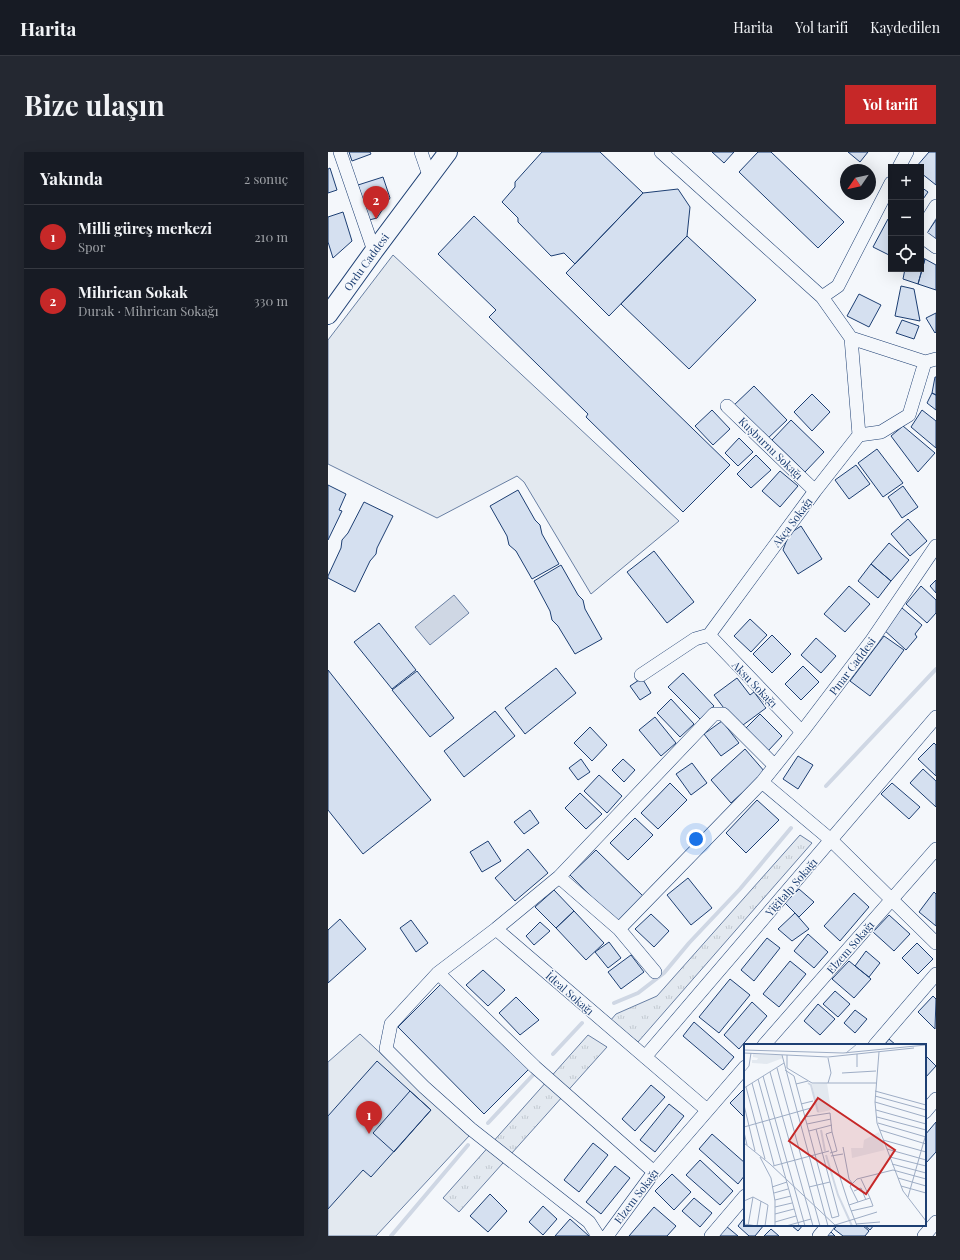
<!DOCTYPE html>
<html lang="tr">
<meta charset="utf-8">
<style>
:root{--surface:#171b24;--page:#242831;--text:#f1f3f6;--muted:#9ea1a6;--line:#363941;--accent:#c62828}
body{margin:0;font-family:"Playfair Display",serif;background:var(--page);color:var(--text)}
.controls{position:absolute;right:12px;top:12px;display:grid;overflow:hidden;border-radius:0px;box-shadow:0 4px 16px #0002}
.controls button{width:36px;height:36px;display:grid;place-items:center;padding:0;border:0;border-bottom:1px solid var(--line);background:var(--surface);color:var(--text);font:20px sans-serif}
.compass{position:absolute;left:512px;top:12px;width:36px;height:36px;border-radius:50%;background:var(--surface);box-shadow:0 4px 16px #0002;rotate:236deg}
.you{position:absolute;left:368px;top:687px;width:14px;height:14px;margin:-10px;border:3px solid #fff;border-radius:50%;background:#1a73e8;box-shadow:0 0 0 6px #1a73e833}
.badge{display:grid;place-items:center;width:26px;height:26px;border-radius:50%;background:var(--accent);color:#fff;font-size:13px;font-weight:700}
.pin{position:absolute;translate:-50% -33px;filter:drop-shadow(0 1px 2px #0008)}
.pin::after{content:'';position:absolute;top:21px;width:14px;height:12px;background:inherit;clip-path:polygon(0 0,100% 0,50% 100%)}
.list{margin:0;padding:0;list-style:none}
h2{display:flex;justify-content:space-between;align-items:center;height:52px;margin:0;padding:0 16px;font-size:17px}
h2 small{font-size:13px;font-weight:400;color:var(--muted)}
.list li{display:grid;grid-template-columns:26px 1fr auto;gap:12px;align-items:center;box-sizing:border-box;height:64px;padding:0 16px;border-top:1px solid var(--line)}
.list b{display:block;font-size:15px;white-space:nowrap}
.list p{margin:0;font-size:13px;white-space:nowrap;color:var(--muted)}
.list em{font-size:13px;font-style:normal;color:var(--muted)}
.icon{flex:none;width:22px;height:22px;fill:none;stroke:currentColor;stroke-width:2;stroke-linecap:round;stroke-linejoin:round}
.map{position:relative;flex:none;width:608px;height:1084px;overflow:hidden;border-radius:0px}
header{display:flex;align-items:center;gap:24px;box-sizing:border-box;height:56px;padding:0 20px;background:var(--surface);border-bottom:1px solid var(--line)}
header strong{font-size:19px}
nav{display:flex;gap:22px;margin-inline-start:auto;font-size:14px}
.intro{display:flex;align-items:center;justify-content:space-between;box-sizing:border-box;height:96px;padding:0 24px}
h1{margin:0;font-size:28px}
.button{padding:10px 18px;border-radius:0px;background:var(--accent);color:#fff;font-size:14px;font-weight:700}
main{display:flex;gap:24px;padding:0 24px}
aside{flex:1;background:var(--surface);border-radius:0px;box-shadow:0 4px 16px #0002}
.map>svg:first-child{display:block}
.green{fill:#e3e9f0;stroke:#687fa3}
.park{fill:url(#park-tufts);stroke:#687fa3}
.water{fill:#cfd7e4;stroke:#687fa3}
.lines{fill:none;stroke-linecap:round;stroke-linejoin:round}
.stream{stroke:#cfd7e4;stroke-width:4}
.building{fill:#d5e0f0;stroke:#1d3f73}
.minor-casing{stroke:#1d3f73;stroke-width:14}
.secondary-casing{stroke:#1d3f73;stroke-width:20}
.minor{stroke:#f4f7fb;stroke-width:13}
.secondary{stroke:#f4f7fb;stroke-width:18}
.labels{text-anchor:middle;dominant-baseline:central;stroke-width:3;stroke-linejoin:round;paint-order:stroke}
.street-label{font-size:11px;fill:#1d3f73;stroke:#f4f7fb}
.inset-river{fill:none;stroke:#cfd7e4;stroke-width:2}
.inset-road{fill:none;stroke:#9eadc5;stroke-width:1}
.view{fill:#c62828;fill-opacity:0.15;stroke:#c62828;stroke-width:2}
.inset-edge{fill:none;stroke:#1d3f73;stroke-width:2}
</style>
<header>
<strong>Harita</strong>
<nav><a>Harita</a><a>Yol tarifi</a><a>Kaydedilen</a></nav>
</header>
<div class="intro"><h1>Bize ulaşın</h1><a class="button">Yol tarifi</a></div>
<main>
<aside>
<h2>Yakında<small>2 sonuç</small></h2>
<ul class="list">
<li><span class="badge">1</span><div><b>Milli güreş merkezi</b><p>Spor</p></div><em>210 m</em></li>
<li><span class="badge">2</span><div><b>Mihrican Sokak</b><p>Durak · Mihrican Sokağı</p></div><em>330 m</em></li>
</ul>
</aside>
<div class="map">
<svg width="608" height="1084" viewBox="0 0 608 1084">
<defs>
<pattern id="park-tufts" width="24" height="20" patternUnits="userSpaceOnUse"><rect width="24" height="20" fill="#e3e9f0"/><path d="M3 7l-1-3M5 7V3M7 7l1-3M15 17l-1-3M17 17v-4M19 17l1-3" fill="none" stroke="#c2c9d1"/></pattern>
</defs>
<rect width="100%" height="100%" fill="#f4f7fb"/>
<path class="green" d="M65 103 351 369 263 442 196 330 189 324 109 366 0 312V188Z
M32 882 141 984 48 1084H0V910Z"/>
<path class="park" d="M472 683 484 691 310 890 282 869 288 862 329 844Z
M260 883 279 895 131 1060 115 1046Z"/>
<path class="water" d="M126 443 141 461 102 493 87 475Z"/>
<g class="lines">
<path class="stream" d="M498 634 608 517
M286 851 310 841 336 821 361 791 412 737 463 676
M225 902 254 871
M160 971 205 923
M63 1084 140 993"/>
</g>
<path class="building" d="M21 0H42L43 2 24 9Z
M214 0H272L315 41 247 112 236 101 223 104 190 70V66L174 50 187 35V30Z
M384 0H406L396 11Z
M430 0H443L516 70 490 96 411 20Z
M520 0H540L532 10Z
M601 0H608V33L593 21V15H588Z
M2 16 9 38 0 41V17Z
M55 25 62 46 49 66 41 68 30 33Z
M593 35 600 40 593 50Z
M350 37 362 55 359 84 281 164 238 121 315 41Z
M15 60 24 89 5 106 0 90V65Z
M146 64 402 313 355 360 258 265 260 262 161 165 168 158 110 102Z
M560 67 563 69V104L545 95Z
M608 68V88L599 81Z
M359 84 428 148 361 217 293 152Z
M593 105 597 107 590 132 575 127 577 117H593Z
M597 107 608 113V138L590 132Z
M573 134 586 137 592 169 567 164Z
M531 142 553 153 541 175 519 164Z
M608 161V180L607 181 598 166Z
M574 168 591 174 586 187 568 181Z
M607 225H608V243L604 241Z
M426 234 459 268 437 289 404 255Z
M604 241 608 243V258L599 251Z
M484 242 502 260 484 279 466 260Z
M384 258 402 277 385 293 367 274Z
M594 258 608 269V296L583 275Z
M463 268 496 300 477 320 444 288Z
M575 274 607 301 590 320 563 284Z
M411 286 425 300 410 314 397 301Z
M549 297 575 331 555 345 530 311Z
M428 303 443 318 423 336 409 322Z
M528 313 542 332 521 347 507 328Z
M452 319 470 334 452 355 434 339Z
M0 333 18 342 11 358 14 359 0 388Z
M575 334 590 355 574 366 560 345Z
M190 338 207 368 212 373 214 382 231 412 204 427 188 399 181 393 179 384 162 354Z
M36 350 65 364 49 396 48 402 42 409 27 440 0 426V424L13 396 14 388 20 381Z
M580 367 599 389 582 404 563 382Z
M473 374 494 407 470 422 455 398 461 382Z
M561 391 581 408 563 429 543 412Z
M326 399 366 450 339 471 299 420Z
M543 412 563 429 550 446 530 429Z
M233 413 250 443 255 448 257 457 274 487 247 502 230 474 224 468 222 459 206 429Z
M608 428V441L602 434Z
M521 434 542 452 517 480 496 462Z
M593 434 608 448V461L599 471 578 452Z
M574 456 594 473 587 482 589 485 578 498 555 477Z
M422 467 439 483 423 500 406 484Z
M51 471 88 518 64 537 26 490Z
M444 483 463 502 444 521 425 502Z
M556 484 576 498 542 544 522 529Z
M488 486 508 504 493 521 473 503Z
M475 514 491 530 473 548 457 532Z
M228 516 248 541 197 582 177 556Z
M0 518 103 648 35 702 0 658Z
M89 519 126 566 102 585 64 538Z
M355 521 386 554 372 567 340 535Z
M314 526 323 541 312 548 302 534Z
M409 526 422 543 426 540 438 556 411 576 386 543Z
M343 547 366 572 352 585 329 561Z
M167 559 187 584 136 625 116 599Z
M432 562 454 584 440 599 417 577Z
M327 565 348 591 333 604 311 578Z
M394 569 411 591 393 604 376 582Z
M262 575 279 593 264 609 246 591Z
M606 591 608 593V624L590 607Z
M417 597 437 620 403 651 383 628Z
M470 604 485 613 470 637 455 627Z
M253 607 262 620 250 628 241 616Z
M295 607 307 618 296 630 284 618Z
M364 611 379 631 363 643 348 622Z
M595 617 608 629V655L582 631Z
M271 623 294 644 279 661 256 639Z
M342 631 359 648 330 677 313 661Z
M564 631 592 655 581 667 553 642Z
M252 641 274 662 258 677 237 656Z
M429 648 451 668 418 701 398 681Z
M202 658 211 671 196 682 186 670Z
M307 666 325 683 300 708 282 691Z
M160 689 173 709 154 720 142 700Z
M200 697 220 721 187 749 167 726Z
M268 698 316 745 289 771 242 723Z
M360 726 384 756 363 773 339 743Z
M471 737 486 750 471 765 457 751Z
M226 738 246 759 228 776 207 755Z
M606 740 608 742V774L591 760Z
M526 741 541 755 512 789 496 774Z
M246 759 276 791 258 808 228 776Z
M467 761 481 777 464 789 450 777Z
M323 762 341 779 326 795 307 777Z
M561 763 582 782 566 799 545 780Z
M12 767 38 797 0 831V778Z
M83 768 100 791 88 800 72 776Z
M212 770 222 779 206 793 198 784Z
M480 782 500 800 486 816 466 799Z
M439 786 452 796 426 829 413 818Z
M281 790 293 806 280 816 267 800Z
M589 791 605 807 590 822 574 806Z
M538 799 552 811 541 825 527 814Z
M303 803 316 820 293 837 280 820Z
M462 809 478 822 451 855 435 842Z
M521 809 543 827 526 846 504 827Z
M155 818 177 838 160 854 138 833Z
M402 827 422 843 391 881 371 865Z
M114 831 201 917 156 962 70 875Z
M507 839 522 852 510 865 495 852Z
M605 844 608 847 607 877 590 860Z
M188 845 211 868 192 883 171 861Z
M424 850 439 864 411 897 396 883Z
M490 852 507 867 492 883 476 869Z
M527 858 539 867 527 881 516 871Z
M366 870 406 905 395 918 355 884Z
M561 887 568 893H556Z
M597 903 608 914 597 926Z
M49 909 103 958 43 1025 35 1018 0 1057V964Z
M323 933 337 945 307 979 294 967Z
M416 937 417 938V966L402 951Z
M82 939 103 958 66 1000 45 981Z
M341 952 356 964 327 1000 312 988Z
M608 970V1000L598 1011 597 1010V983Z
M384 982 417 1011V1023L410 1032 371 997Z
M265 991 280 1003 251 1040 236 1028Z
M372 1008 405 1039 392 1053 358 1023Z
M287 1014 302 1026 273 1062 258 1050Z
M344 1022 363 1040 346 1058 327 1039Z
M162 1042 179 1059 160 1080 142 1064Z
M366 1046 384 1061 372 1075 354 1059Z
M215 1054 229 1067 215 1083 201 1070Z
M326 1055 348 1074 339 1084H301Z
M417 1065V1073H436L427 1084H421L410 1074Z
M242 1067 261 1084H227Z
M463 1073H475L470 1079Z
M510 1073H534L541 1079 537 1084H515L506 1077Z
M536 1073H546L542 1078Z
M398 1074 410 1084H390Z
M443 1077 451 1084H436Z
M503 1080 507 1084H499Z"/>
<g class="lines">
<defs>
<path id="minor" d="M12 0 46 99
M93 0 102 26
M333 0 494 145 523 186 597 210 608 207
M571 15 579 0
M593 78 608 54
M593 84 608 95
M494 145 510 134 563 31
M523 186 531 283
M399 254 487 339
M381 483 474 580
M313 523 367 487 381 483 487 339 531 283 553 280 581 263 597 210
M434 630 503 688 608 791
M231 725 386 562H395L447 614
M168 777 379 958
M291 777 327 820
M110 821 207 915 326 1020
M436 893 608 697
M547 893 608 822
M317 905 608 565
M597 960 608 947
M270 1084 261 1070 143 977 96 935 58 897 63 872 110 821 168 777 231 725 291 777 434 630 474 580 544 488 608 394
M279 1084 326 1020 417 915
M383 1084 417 1044
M491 1084 500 1073
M596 1084 608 1070"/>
<path id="secondary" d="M0 163 46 99 120 0"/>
</defs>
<use href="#minor" class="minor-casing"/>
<use href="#secondary" class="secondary-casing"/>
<use href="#minor" class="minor"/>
<use href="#secondary" class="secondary"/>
</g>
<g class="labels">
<g class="street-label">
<text transform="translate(38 110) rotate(-54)">Ordu Caddesi</text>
<text transform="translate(443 296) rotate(44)">Kuşburnu Sokağı</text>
<text transform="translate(464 370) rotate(-53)">Akça Sokağı</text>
<text transform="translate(524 514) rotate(-53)">Pınar Caddesi</text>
<text transform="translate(427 532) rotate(46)">Aksu Sokağı</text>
<text transform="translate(463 735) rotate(-49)">Yiğitalp Sokağı</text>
<text transform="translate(522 795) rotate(-49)">Elzem Sokağı</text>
<text transform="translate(242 841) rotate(41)">İdeal Sokağı</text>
<text transform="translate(308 1044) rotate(-53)">Elzem Sokağı</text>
</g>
</g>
<g transform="translate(416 892)">
<rect width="182" height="182" fill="#f4f7fb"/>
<path d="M9 10 37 11 39 14 23 20 8 19V16H13L14 14 9 13ZM83 39 87 66 74 69 68 40ZM135 88 141 106 108 114 107 104H119L120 96Z" fill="#e3e9f0"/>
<path class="inset-river" d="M64 39 67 41 74 68M77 86 81 107M82 111 94 151 108 182"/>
<path class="inset-road" d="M0 6 99 9 182 1M135 8 131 58 133 79 159 147 182 177M0 9 84 13 170 4M102 9 113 0M113 10V23M38 11 84 182M43 11V24L68 39H132M84 14 87 29 84 39M33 24 76 182M41 26 50 32 88 174M0 28 5 22 7 9M26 28 69 182M98 29 132 27M19 32 61 182M14 35 55 182M8 39 30 121M52 40 64 37M2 43 21 115M0 44 40 19M131 47 182 61M131 52 182 66M131 58 182 73M57 60 69 57M0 61 11 107M132 66 182 80M60 73 86 69 88 88 82 90 105 161M133 73 182 86M134 79 182 93M63 80 87 75M0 83 67 64M72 85 95 172 88 174M136 86 182 100M65 87 88 81M0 88 3 101M139 96 182 108M0 99 26 120 92 182M99 103 105 135 108 139M143 105 182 116M86 109 93 107 88 88M87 112 99 110M16 113 27 134 31 157V182M146 113 182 122M148 120 182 129M29 122 85 107M154 134 182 142M157 142 182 149M28 143 43 138M65 143 86 138M110 147 117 144 122 156M30 149 44 145M164 153 182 90M31 156 47 152M0 157 9 153 24 161 21 182M114 158 106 142 113 135 149 126 182 135M31 163 48 159M107 167 129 162 126 154M31 170 50 165M31 178 52 172M0 180 13 182M112 180 136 178M91 181 133 168M4 182 9 153M13 182 17 157M42 182 67 175M113 182 105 161 126 154 117 135"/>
<path class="view" d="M74 54 151 106 122 150 45 97Z"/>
<rect width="182" height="182" class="inset-edge"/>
</g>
</svg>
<div class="controls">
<button>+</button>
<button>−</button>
<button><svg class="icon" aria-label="locate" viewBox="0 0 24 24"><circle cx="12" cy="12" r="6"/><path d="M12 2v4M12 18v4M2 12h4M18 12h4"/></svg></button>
</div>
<svg class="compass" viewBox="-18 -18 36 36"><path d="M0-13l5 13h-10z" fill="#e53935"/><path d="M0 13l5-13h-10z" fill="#9ea1a6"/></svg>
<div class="you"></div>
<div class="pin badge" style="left:41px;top:982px">1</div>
<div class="pin badge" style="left:48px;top:67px">2</div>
</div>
</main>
